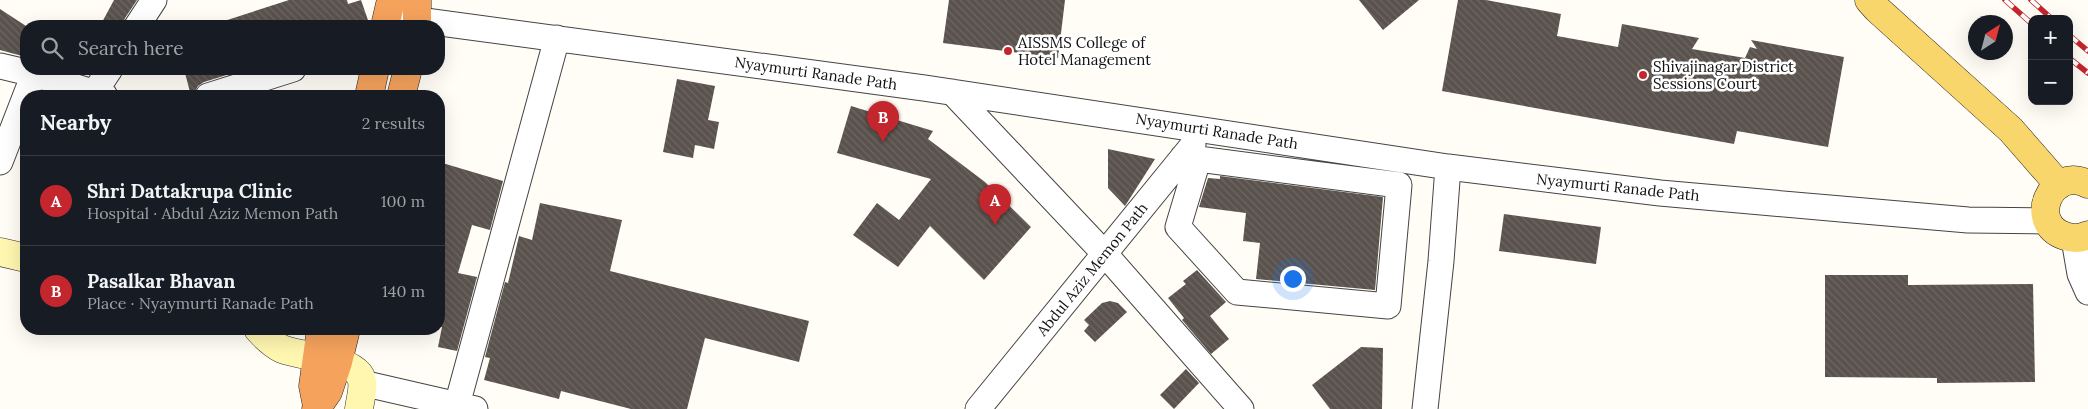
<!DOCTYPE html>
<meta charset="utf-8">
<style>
:root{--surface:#171b24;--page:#242831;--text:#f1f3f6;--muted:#9ea1a6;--line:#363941;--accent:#c4262e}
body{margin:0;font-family:Lora,serif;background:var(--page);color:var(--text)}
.controls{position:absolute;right:15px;top:15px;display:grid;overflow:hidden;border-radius:10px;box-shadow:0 5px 20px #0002}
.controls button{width:45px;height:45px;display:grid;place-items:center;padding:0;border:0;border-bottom:1px solid var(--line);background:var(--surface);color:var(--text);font:25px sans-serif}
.compass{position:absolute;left:1968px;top:15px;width:45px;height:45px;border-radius:50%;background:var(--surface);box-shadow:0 5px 20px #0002;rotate:36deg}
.you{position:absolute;left:1292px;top:278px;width:18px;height:18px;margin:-12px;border:4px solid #fff;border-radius:50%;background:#1a73e8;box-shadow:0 0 0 8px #1a73e833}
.badge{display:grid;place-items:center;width:32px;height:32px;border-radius:50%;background:var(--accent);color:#fff;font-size:16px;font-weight:700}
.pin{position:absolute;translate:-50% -41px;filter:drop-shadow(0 1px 2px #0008)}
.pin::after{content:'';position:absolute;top:26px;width:18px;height:15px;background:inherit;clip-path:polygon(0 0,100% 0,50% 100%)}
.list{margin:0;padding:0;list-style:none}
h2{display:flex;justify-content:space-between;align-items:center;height:65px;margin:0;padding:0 20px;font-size:21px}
h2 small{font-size:16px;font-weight:400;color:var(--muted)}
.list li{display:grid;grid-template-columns:32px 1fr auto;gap:15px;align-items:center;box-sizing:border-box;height:90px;padding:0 20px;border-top:1px solid var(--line)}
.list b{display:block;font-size:19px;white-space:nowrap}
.list p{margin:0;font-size:16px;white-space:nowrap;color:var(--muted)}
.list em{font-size:16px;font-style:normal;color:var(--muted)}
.icon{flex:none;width:28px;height:28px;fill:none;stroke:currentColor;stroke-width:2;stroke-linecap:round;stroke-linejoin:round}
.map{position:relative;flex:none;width:2088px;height:409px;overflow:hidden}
.search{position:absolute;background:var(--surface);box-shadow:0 5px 20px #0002;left:20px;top:20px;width:425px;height:55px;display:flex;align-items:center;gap:12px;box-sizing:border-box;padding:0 18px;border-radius:20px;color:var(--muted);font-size:19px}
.panel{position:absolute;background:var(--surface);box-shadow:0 5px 20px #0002;left:20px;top:90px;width:425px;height:245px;border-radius:20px}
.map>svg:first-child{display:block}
.building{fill:url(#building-back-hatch)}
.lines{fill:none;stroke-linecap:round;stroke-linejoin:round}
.street-casing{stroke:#444;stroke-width:27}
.secondary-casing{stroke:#333;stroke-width:29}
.primary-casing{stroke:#222;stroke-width:29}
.highway-casing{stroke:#222;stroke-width:29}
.street{stroke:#fff;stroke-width:25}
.secondary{stroke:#fff6b0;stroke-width:28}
.primary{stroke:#f9d66b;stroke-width:28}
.highway{stroke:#f5a25d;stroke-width:28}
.rail-casing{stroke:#c4262e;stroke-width:5.5}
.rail{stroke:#fff;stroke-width:4;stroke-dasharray:11;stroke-linecap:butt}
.poi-dot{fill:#c4262e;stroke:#fff;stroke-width:2}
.labels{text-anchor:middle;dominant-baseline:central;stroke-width:5;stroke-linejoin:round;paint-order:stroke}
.poi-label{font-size:15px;fill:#111;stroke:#fff;text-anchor:start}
.street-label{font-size:15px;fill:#111;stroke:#fff}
</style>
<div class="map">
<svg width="2088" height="409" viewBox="0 0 2088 409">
<defs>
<pattern id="building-back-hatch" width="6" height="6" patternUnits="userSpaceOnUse" patternTransform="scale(1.25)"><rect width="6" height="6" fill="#5a524d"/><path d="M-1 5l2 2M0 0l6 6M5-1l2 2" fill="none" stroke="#6d6662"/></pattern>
</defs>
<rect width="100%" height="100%" fill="#fffdf5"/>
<path class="building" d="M114 0H137L125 18 123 26H100Z
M289 0H347L348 4 361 0 370 26H219L218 23Z
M949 0H1065L1058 58 943 43Z
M1359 0H1419L1383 30Z
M1458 0H1486L1561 14 1557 36 1618 47 1622 24 1699 38 1692 49 1745 58 1750 47 1757 49 1751 40 1844 57 1828 147 1737 131 1734 144 1442 91Z
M0 9 26 26V57L0 50Z
M184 69H246L204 82 198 86 195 91 190 92Z
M677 79 715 86 708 120 719 122 714 149 695 145 693 158 663 152Z
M851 106 933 131 928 139 985 182 1031 227 984 280 930 226 898 267 853 235 877 203 899 220 931 179 837 153Z
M1108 149 1155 159 1125 206 1108 188Z
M439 162 503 181 490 230 472 225 458 273 477 277 457 351 438 347 442 327 439 326Z
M1220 176 1383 197 1375 290 1256 279 1260 243 1243 241 1246 213 1199 207 1208 178 1220 179Z
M540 203 622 220 610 271 809 321 799 362 705 338 687 409H631L561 391 559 399 484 380 490 358 485 357 505 282 508 283 519 236 532 240Z
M1504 214 1601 227 1596 264 1499 251Z
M1197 270 1226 302 1210 316 1229 339 1211 354 1182 320 1184 318 1168 298 1186 284 1183 281Z
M1825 275H1908V285L2033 284 2035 382 1937 383V378L1825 377Z
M1110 301 1118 303 1127 312 1095 342 1084 331 1089 325 1084 320 1102 303Z
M1361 347 1383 348 1382 409H1330L1312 385Z
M1186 369 1199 383 1174 409 1160 395Z"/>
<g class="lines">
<defs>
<path id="street" d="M403 6 418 20 924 88 1448 167 1660 193 1841 209 1968 220 2047 221
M137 26 154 0
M0 66 34 74 105 96
M952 92 1104 253 1241 409
M94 93 110 69
M208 96 293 69
M1183 157 1399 185 1388 306 1237 292 1178 227 1198 160
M0 162 34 74
M2074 239 2080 274 2088 292
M362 383 475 409
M457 405 557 38
M978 409 1193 145
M1425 409 1441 261 1448 167"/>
<path id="secondary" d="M0 252 26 258
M258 329C265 337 272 344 282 349 302 357 347 358 359 374 366 383 360 399 359 409"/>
<path id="primary" d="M1869 0 1877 9 2011 130 2059 185
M2088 184C2051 165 2026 223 2065 236 2073 239 2080 239 2088 235"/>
<path id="highway" d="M417 0V26
M385 26 391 0
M369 96 375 69
M401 96 408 69
M317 406 313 386 321 329
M316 409 328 392 338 362 346 329"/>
</defs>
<use href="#street" class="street-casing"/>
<use href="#secondary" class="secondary-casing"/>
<use href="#primary" class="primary-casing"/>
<use href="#highway" class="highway-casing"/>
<use href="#street" class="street"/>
<use href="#secondary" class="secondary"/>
<use href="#primary" class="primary"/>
<use href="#highway" class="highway"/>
<defs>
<path id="rail" d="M2005 0 2032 24
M2031 0 2052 19
M2069 35 2088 51
M2069 58 2088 73"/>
</defs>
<use href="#rail" class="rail-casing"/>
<use href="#rail" class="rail"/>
</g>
<g class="poi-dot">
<circle cx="1008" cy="51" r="5"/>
<circle cx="1643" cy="75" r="5"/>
</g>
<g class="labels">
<g class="poi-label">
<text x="1018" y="42">AISSMS College of<tspan x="1018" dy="17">Hotel Management</tspan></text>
<text x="1653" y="66">Shivajinagar District<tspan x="1653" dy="17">Sessions Court</tspan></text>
</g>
<g class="street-label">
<text transform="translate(816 73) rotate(8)">Nyaymurti Ranade Path</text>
<text transform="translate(1217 131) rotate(9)">Nyaymurti Ranade Path</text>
<text transform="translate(1618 187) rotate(6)">Nyaymurti Ranade Path</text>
<text transform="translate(1092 269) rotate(-51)">Abdul Aziz Memon Path</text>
</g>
</g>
</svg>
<div class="controls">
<button>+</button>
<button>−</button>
</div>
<svg class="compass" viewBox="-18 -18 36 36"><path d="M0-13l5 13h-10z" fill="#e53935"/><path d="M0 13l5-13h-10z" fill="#9ea1a6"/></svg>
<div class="you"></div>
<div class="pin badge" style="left:995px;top:225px">A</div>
<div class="pin badge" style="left:883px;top:142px">B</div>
<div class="search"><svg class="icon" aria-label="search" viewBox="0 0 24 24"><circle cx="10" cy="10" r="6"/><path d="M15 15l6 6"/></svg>Search here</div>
<section class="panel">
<h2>Nearby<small>2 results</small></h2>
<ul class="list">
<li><span class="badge">A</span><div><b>Shri Dattakrupa Clinic</b><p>Hospital · Abdul Aziz Memon Path</p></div><em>100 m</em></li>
<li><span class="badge">B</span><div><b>Pasalkar Bhavan</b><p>Place · Nyaymurti Ranade Path</p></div><em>140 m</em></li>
</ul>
</section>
</div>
